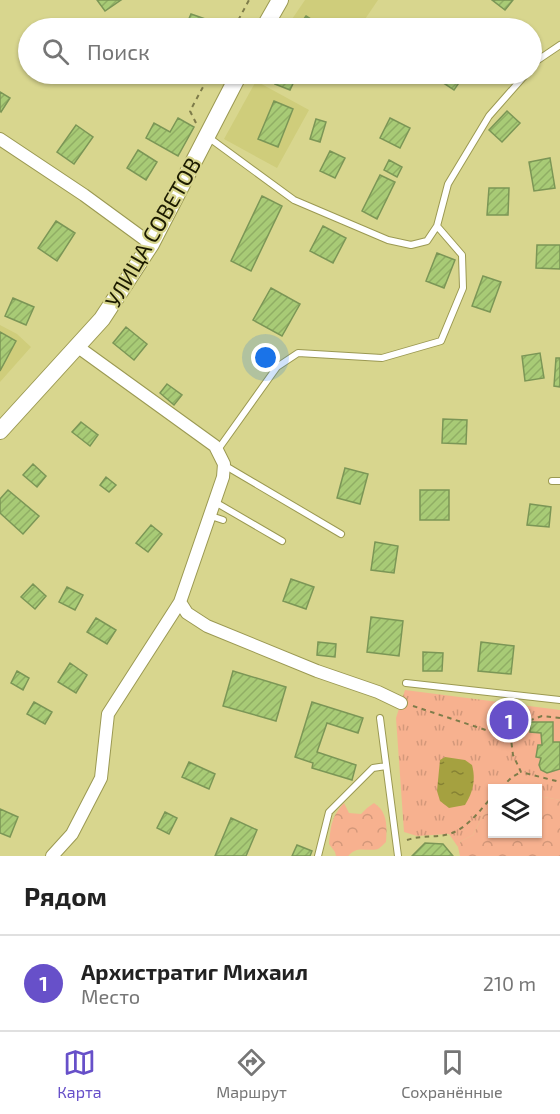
<!DOCTYPE html>
<html lang="ru">
<meta charset="utf-8">
<style>
:root{--surface:#fff;--page:#f6f6f6;--text:#222;--muted:#767676;--line:#e0e0e0;--accent:#6750c9}
body{margin:0;font-family:"Exo 2",sans-serif;background:var(--page);color:var(--text)}
.controls{position:absolute;right:18px;bottom:18px;display:grid;overflow:hidden;border-radius:0px;box-shadow:0 2px 4px #0004}
.controls button{width:54px;height:54px;display:grid;place-items:center;padding:0;border:0;border-bottom:2px solid var(--line);background:var(--surface);color:var(--text);font:30px sans-serif}
.you{position:absolute;left:266px;top:358px;width:21px;height:21px;margin:-15px;border:4px solid #fff;border-radius:50%;background:#1a73e8;box-shadow:0 0 0 9px #1a73e833}
.badge{display:grid;place-items:center;width:39px;height:39px;border-radius:50%;background:var(--accent);color:#fff;font-size:20px;font-weight:700}
.pin{position:absolute;translate:-50% -50%;border:3px solid #fff;box-shadow:0 2px 6px #0006}
.list{margin:0;padding:0;list-style:none}
h2{display:flex;justify-content:space-between;align-items:center;height:78px;margin:0;padding:0 24px;font-size:26px}
h2 small{font-size:20px;font-weight:400;color:var(--muted)}
.list li{display:grid;grid-template-columns:39px 1fr auto;gap:18px;align-items:center;box-sizing:border-box;height:96px;padding:0 24px;border-top:2px solid var(--line)}
.list b{display:block;font-size:22px;white-space:nowrap}
.list p{margin:0;font-size:20px;white-space:nowrap;color:var(--muted)}
.list em{font-size:20px;font-style:normal;color:var(--muted)}
.icon{flex:none;width:33px;height:33px;fill:none;stroke:currentColor;stroke-width:2;stroke-linecap:round;stroke-linejoin:round}
.map{position:relative;flex:none;width:560px;height:856px;overflow:hidden}
.search{position:absolute;background:var(--surface);box-shadow:0 2px 4px #0004;left:18px;right:18px;top:18px;height:66px;display:flex;align-items:center;gap:15px;box-sizing:border-box;padding:0 21px;border-radius:33px;color:var(--muted);font-size:22px}
.sheet{height:174px;background:var(--surface)}
nav{display:flex;justify-content:space-around;align-items:center;box-sizing:border-box;height:84px;border-top:2px solid var(--line);background:var(--surface);font-size:16px;color:var(--muted)}
nav a{display:grid;justify-items:center;gap:3px}
nav .on{color:var(--accent)}
.map>svg:first-child{display:block}
.built{fill:#cfcd7b}
.grass{fill:url(#grass-tufts)}
.forest{fill:url(#forest-crowns)}
.water{fill:url(#water-ripples)}
.building{fill:url(#building-hatch);stroke:#7b9656;stroke-width:1.5}
.lines{fill:none;stroke-linecap:round;stroke-linejoin:round}
.service-casing{stroke:#9b9952;stroke-width:8}
.minor-casing{stroke:#9b9952;stroke-width:14}
.secondary-casing{stroke:#9b9952;stroke-width:18}
.path{stroke:#7e7c4a;stroke-width:2;stroke-dasharray:4.5 4.5;stroke-linecap:butt}
.service{stroke:#fff;stroke-width:6}
.minor{stroke:#fff;stroke-width:12}
.secondary{stroke:#fff;stroke-width:16}
.labels{text-anchor:middle;dominant-baseline:central;stroke-width:4.5;stroke-linejoin:round;paint-order:stroke}
.street-label{font-size:22px;fill:#1c1b00;stroke:#d8d68e}
</style>
<div class="map">
<svg width="560" height="856" viewBox="0 0 560 856">
<defs>
<pattern id="grass-tufts" width="24" height="20" patternUnits="userSpaceOnUse" patternTransform="scale(1.5)"><rect width="24" height="20" fill="#f7b18f"/><path d="M3 7l-1-3M5 7V3M7 7l1-3M15 17l-1-3M17 17v-4M19 17l1-3" fill="none" stroke="#d3987a"/></pattern>
<pattern id="forest-crowns" width="20" height="18" patternUnits="userSpaceOnUse" patternTransform="scale(1.5)"><rect width="20" height="18" fill="#f7b18f"/><path d="M2 6a3 3 0 1 1 6 0M12 15a3 3 0 1 1 6 0" fill="none" stroke="#d3987a"/></pattern>
<pattern id="water-ripples" width="26" height="14" patternUnits="userSpaceOnUse" patternTransform="scale(1.5)"><rect width="26" height="14" fill="#a5a140"/><path d="M2 4q2-2 4 0t4 0M15 11q2-2 4 0t4 0" fill="none" stroke="#868233"/></pattern>
<pattern id="building-hatch" width="6" height="6" patternUnits="userSpaceOnUse" patternTransform="scale(1.5)"><rect width="6" height="6" fill="#a8cb76"/><path d="M-1 1l2-2M0 6l6-6M5 7l2-2" fill="none" stroke="#90ae64"/></pattern>
</defs>
<rect width="100%" height="100%" fill="#d8d68e"/>
<path class="built" d="M305 0H378L359 28H286Z
M256 81 309 110 277 168 224 139Z
M0 325 17 334 31 347 0 382Z"/>
<path class="grass" d="M405 690 560 710V800L538 796V788H492V805L484 813 473 835 461 841 458 847 449 834 417 836 404 832 396 718Z"/>
<path class="forest" d="M538 796 560 800V856H460L458 847 461 841 473 835 484 813 492 805V834H538Z
M344 803 349 813 361 814 367 808 374 803C388 812 387 827 386 842 384 844 380 848 378 849 365 852 358 845 348 856H336L335 852 329 844C331 826 331 817 344 803Z"/>
<path class="water" d="M445 757 465 760 472 765C476 780 473 792 465 805L449 808 440 801 437 791 440 760Z"/>
<path class="building" d="M97 0H121L105 11Z
M492 0H513L505 10Z
M191 14 211 21 208 28H185Z
M306 16 325 28H297Z
M280 74 297 75 290 90 275 84Z
M432 74H465L454 90 431 75Z
M0 92 10 98 1 112 0 111Z
M274 101 293 109 278 147 258 139Z
M507 111 520 123 502 142 489 130Z
M178 118 194 127 178 156 146 138 154 123 170 132Z
M390 118 410 128 400 148 380 138Z
M316 119 326 122 320 142 310 139Z
M76 125 93 137 74 164 57 152Z
M138 150 157 162 146 180 127 168Z
M330 151 345 158 335 178 320 171Z
M550 158 555 188 534 191 529 162Z
M389 160 402 167 397 177 384 170Z
M380 175 395 182 377 219 362 211Z
M489 188H509L508 215H487Z
M262 196 282 206 251 271 231 261Z
M56 221 75 233 57 261 38 248Z
M323 226 346 238 333 263 310 251Z
M537 245H560V269L536 268Z
M437 253 455 260 444 288 426 281Z
M483 276 501 282 490 312 472 306Z
M271 288 300 304 282 336 253 320Z
M13 298 34 307 26 325 5 316Z
M126 327 147 344 134 360 113 343Z
M0 332 16 341 0 371Z
M540 353 544 378 525 381 522 356Z
M556 358H560V387L554 386Z
M167 384 182 395 174 405 160 393Z
M443 419 467 420 466 444 442 443Z
M81 422 98 435 90 446 72 432Z
M33 464 46 476 37 487 23 475Z
M345 468 368 474 360 504 337 498Z
M106 477 116 485 109 492 100 485Z
M8 490 39 516 23 534 0 513V499Z
M420 490H449V520H420Z
M530 504 551 507 549 527 527 525Z
M151 525 162 534 148 552 136 543Z
M375 542 398 546 394 573 371 570Z
M291 579 314 587 306 609 283 601Z
M33 584 46 596 35 609 21 597Z
M67 587 83 595 75 610 59 602Z
M371 617 403 621 399 656 367 652Z
M96 618 116 630 107 644 87 632Z
M318 642 336 644 335 657 317 655Z
M481 642 514 646 511 674 478 671Z
M423 652 443 653 442 671H423Z
M70 663 87 675 76 693 58 682Z
M17 671 29 678 23 690 11 683Z
M233 671 286 687 276 721 223 706Z
M34 702 52 712 45 724 27 714Z
M312 702 363 718 358 733 327 723 317 752 356 765 352 780 312 768 313 763 295 757Z
M530 722H553V742H560V769L547 773 541 770 539 765 541 758 536 757 538 745H542L541 733 530 732Z
M189 762 215 774 209 789 182 777Z
M0 809 18 817 10 837 0 833Z
M165 812 177 818 169 834 157 828Z
M231 818 257 830 246 856H215Z
M425 843 443 844 453 856H412Z
M297 845 312 851 310 856H292Z"/>
<g class="lines">
<defs>
<path id="service" d="M532 67 535 62 560 45
M208 137 294 200 388 240 411 245 427 241 437 226
M217 451 277 367 298 353 382 358 441 341 463 288 462 255 437 226 448 184 489 116 526 74
M224 465 341 534
M552 481H560
M215 502 282 541
M211 516 223 520
M406 683 560 700
M380 718 398 856
M318 856 329 812 373 768 386 766"/>
<path id="minor" d="M0 139 84 195 151 244
M180 602 187 613 207 626 317 671 378 692 401 703
M52 856 72 834 101 778 108 714 180 602 223 477 224 464 215 446 78 347"/>
<path id="secondary" d="M264 28 280 0
M0 431 102 319 151 244 239 74"/>
</defs>
<use href="#service" class="service-casing"/>
<use href="#minor" class="minor-casing"/>
<use href="#secondary" class="secondary-casing"/>
<path class="path" d="M234 28 249 0
M196 123 190 111 210 74
M413 706 510 738
M560 718 542 716 520 724 511 739 513 755 521 772 560 782
M501 788 512 777 521 772
M407 840C421 835 435 838 449 834 467 829 480 810 492 797"/>
<use href="#service" class="service"/>
<use href="#minor" class="minor"/>
<use href="#secondary" class="secondary"/>
</g>
<g class="labels">
<g class="street-label">
<text transform="translate(152 232) rotate(-60)">УЛИЦА СОВЕТОВ</text>
</g>
</g>
</svg>
<div class="controls">
<button><svg class="icon" aria-label="layers" viewBox="0 0 24 24"><path d="M12 4l9 5-9 5-9-5zM3 14l9 5 9-5"/></svg></button>
</div>
<div class="you"></div>
<div class="pin badge" style="left:509px;top:720px">1</div>
<div class="search"><svg class="icon" aria-label="search" viewBox="0 0 24 24"><circle cx="10" cy="10" r="6"/><path d="M15 15l6 6"/></svg>Поиск</div>
</div>
<section class="sheet">
<h2>Рядом<small></small></h2>
<ul class="list">
<li><span class="badge">1</span><div><b>Архистратиг Михаил</b><p>Место</p></div><em>210 m</em></li>
</ul>
</section>
<nav>
<a class="on"><svg class="icon" aria-label="map" viewBox="0 0 24 24"><path d="M3 6l6-2 6 2 6-2v14l-6 2-6-2-6 2zM9 4v14M15 6v14"/></svg>Карта</a>
<a><svg class="icon" aria-label="directions" viewBox="0 0 24 24"><path d="M12 3l9 9-9 9-9-9zM9 14v-3h6M13 9l2 2-2 2"/></svg>Маршрут</a>
<a><svg class="icon" aria-label="saved" viewBox="0 0 24 24"><path d="M7 4h10v16l-5-4-5 4z"/></svg>Сохранённые</a>
</nav>
